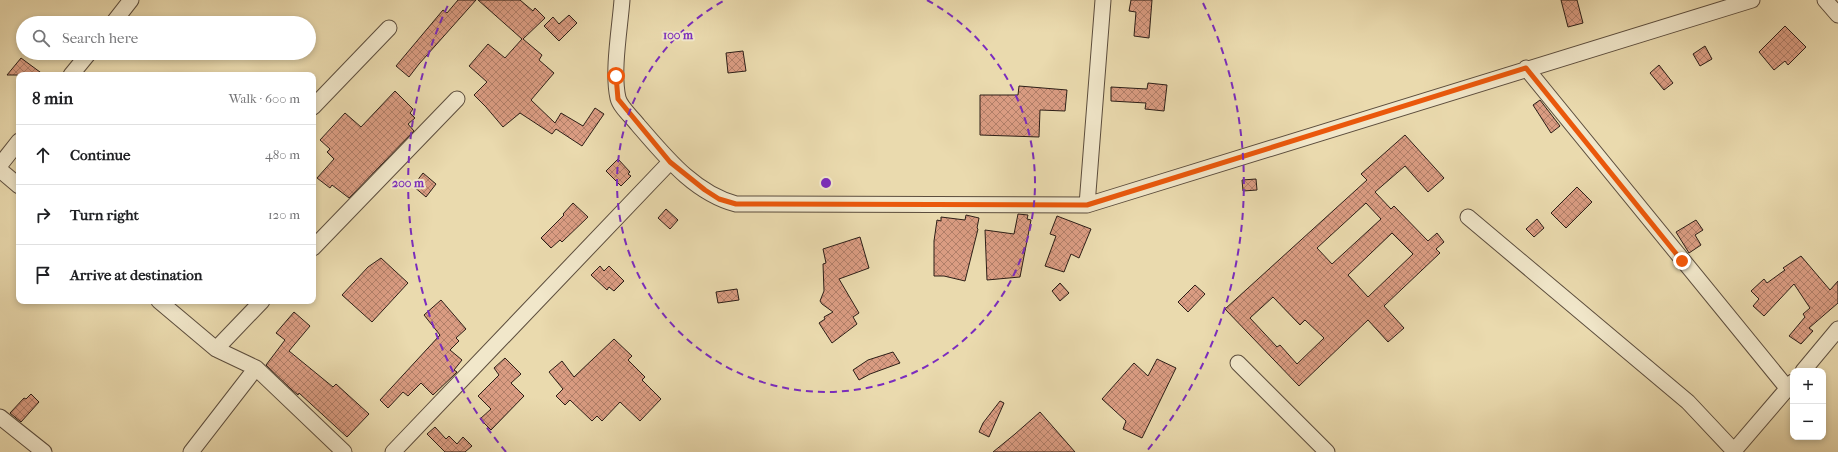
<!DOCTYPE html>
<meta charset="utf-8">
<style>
:root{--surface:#fff;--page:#f6f6f6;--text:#202124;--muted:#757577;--line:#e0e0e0}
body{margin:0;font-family:"IM FELL French Canon",serif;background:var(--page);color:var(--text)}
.controls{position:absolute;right:12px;bottom:12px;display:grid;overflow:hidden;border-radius:8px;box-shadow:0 2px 6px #0003}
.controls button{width:36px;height:36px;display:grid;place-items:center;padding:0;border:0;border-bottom:1px solid var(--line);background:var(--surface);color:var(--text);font:20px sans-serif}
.stop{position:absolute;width:12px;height:12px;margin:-9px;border:3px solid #ea580c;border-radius:50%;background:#fff}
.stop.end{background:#ea580c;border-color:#fff;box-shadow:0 1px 4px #0008}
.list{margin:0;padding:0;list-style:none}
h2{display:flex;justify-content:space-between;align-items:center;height:52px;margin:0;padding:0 16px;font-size:17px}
h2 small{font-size:13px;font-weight:400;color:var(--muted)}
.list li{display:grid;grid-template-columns:26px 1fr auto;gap:12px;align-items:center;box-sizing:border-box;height:60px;padding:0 16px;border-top:1px solid var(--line)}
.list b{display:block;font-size:15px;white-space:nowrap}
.list em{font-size:13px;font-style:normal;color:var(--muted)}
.icon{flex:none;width:22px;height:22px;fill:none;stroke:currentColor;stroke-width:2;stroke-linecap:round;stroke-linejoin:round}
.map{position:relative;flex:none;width:1838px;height:452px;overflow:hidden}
.search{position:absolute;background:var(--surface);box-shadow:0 2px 6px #0003;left:16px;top:16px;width:300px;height:44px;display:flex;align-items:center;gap:10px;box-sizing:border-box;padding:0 14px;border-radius:22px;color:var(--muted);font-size:15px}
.panel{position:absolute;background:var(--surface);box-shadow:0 2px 6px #0003;left:16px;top:72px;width:300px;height:232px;border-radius:8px}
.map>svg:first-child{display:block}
.building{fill:url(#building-cross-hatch);stroke:#2c1e17;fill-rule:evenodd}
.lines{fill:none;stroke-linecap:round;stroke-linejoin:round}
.minor-casing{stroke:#5c4d3d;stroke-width:17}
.minor{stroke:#f1e7ca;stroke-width:15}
.route{stroke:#ea580c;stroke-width:5}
.ring{fill:none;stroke:#7b2cbf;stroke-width:2;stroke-dasharray:7 5}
.centre{fill:#7b2cbf;stroke:#f1e7ca;stroke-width:2}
.ring-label{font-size:12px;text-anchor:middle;font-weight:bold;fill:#7b2cbf;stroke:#f1e7ca;stroke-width:4;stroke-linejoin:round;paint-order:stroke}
</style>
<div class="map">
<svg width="1838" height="452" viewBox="0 0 1838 452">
<defs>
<pattern id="building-cross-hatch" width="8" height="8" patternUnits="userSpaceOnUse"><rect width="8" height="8" fill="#da9c82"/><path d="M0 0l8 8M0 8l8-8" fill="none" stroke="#b17f69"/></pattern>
</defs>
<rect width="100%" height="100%" fill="#eadaae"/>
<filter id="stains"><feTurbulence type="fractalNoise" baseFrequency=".005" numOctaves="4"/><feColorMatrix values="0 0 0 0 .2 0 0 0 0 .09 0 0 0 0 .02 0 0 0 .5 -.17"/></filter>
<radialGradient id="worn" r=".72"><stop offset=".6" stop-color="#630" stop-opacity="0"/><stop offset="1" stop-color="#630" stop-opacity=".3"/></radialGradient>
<path class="building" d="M458 0H476L419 64 409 77 396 66 443 10 447 13Z
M478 0H520L533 11 535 8 545 18 523 39 542 55 539 60 554 73 531 100 555 123 561 113 583 126 595 108 604 114 582 146 556 129 552 134 520 113 503 127 486 107 474 95 487 82 469 66 488 44 505 58 522 39Z
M1131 0H1152L1149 38 1134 36 1136 12 1129 11Z
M1561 0H1577L1583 23 1568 27Z
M569 15 577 23 559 41 544 26 553 17 559 24Z
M1785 26 1806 47 1788 65 1785 61 1774 70 1759 52Z
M1705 46 1712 59 1700 66 1693 54Z
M743 51 746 71 728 73 726 53Z
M21 58 44 75H7Z
M1659 65 1673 83 1664 90 1650 73Z
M1148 83 1167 85 1164 111 1145 109 1146 103 1111 101V87L1147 89Z
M1019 86 1067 90 1065 111 1040 110 1039 137 980 135V95H1018Z
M395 91 413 109 410 113 415 118 408 124 414 131 349 198 332 185 330 188 317 178 334 159 327 152 330 149 320 140 345 113 361 127Z
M1540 100 1560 126 1551 133 1533 105Z
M1405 135 1444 178 1428 192 1405 166 1375 192 1391 209 1394 206 1428 241 1437 233 1444 242 1436 249 1440 253 1384 306 1404 328 1388 342 1368 320 1299 386 1225 309 1367 180 1361 174ZM1366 203 1381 219 1332 264 1317 248ZM1392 233 1413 254 1368 297 1348 275ZM1273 297 1300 325 1305 320 1324 338 1297 364 1280 345 1277 347 1250 318Z
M618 159 630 172 628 174 631 176 621 186 606 171Z
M423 173 436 184 426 197 413 186Z
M1256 179 1257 190 1243 191 1242 180Z
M1577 187 1592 202 1566 228 1551 213Z
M573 203 588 217 562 242 560 240 551 248 541 238 564 215 563 214Z
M666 209 678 220 670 229 658 218Z
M1018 214 1028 215 1027 219 1031 220 1020 277 987 280 985 230 1014 234Z
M966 215 979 218 977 228 978 229 965 281 944 276H934V241L937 220 941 221V217L965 220Z
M1057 216 1091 229 1079 258 1071 254 1064 272 1045 266 1056 236 1050 234Z
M1537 219 1544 228 1534 237 1526 229Z
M1696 220 1703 230 1695 235 1701 245 1689 253 1676 232Z
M860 237 869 268 839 279 859 313 853 317 857 324 832 343 819 323 825 319 824 317 833 312 822 304 820 301 824 291 823 264 826 263 823 249Z
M1801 256 1830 290 1838 281V303L1809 328 1813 331 1801 344 1789 336 1805 317 1803 314 1810 308 1794 284 1764 316 1753 306 1759 299 1751 291 1764 279 1767 283 1785 270 1783 268Z
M381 258 408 283 372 322 342 295 368 267Z
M600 266 604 271 609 266 624 281 614 291 609 287 607 290 591 275Z
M1060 283 1069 293 1060 301 1052 291Z
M1195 285 1205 294 1188 312 1178 302Z
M737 289 739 300 718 303 716 292Z
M441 300 466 329 456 338 459 341 450 350 462 360 454 370 457 372 433 395 421 383 408 396 403 392 388 408 380 400 440 335 424 315Z
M294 312 310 326 289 351 333 387 336 384 369 414 347 437 299 393 298 395 292 390 266 365 285 340 276 333Z
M614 339 632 356 628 360 645 377 642 380 661 399 640 421 620 402 602 421 597 416 592 421 570 400 565 405 556 396 563 389 549 372 562 361 574 377Z
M893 352 900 363 870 374 859 380 853 370 868 360Z
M505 358 521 374 511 383 524 396 491 430 480 419 491 409 478 396 499 375 494 368Z
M1157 359 1176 368 1142 438 1123 429 1126 421 1102 399 1134 363 1148 376Z
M31 394 39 402 21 422 10 413 24 398 26 399Z
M1000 401 1004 403 989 437 979 432 983 423Z
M1040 412 1075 452H993L1015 434Z
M435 427 446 439 449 436 457 444 463 437 472 446 465 452H445L427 434Z"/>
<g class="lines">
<defs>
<path id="minor" d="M622 0C620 27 612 72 618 98 620 107 632 117 638 125 665 156 694 193 736 204L1087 205 1752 0
M1825 0 1838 15
M113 23 131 0
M1526 68 1788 389
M71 75 89 53
M313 107 389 28
M0 165 19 141
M0 170 19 186
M1087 205 1103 0
M1468 217 1688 402 1735 452
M313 248 457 99
M159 301 216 349 256 368 344 452
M216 349 262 301
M1238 363 1327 452
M1803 371 1838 329
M0 417 44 452
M191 452 256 368
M393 452 670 162
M1733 452 1793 382"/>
</defs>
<use href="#minor" class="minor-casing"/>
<use href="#minor" class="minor"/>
</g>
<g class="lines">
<path class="route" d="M616 76 618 99 670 162 705 190 719 199 736 204 1087 205 1526 68 1682 261"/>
</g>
<g class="ring">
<path d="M927 0A209 209 0 1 1 725 0"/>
<path d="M506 452A418 418 0 0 1 449 3M1203 3A418 418 0 0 1 1146 452"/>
</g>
<circle cx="826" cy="183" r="6" class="centre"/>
<g class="ring-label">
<text x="678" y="39">100 m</text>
<text x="408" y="187">200 m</text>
</g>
<rect width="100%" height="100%" filter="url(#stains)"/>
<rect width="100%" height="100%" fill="url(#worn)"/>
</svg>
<div class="controls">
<button>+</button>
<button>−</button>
</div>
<div class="stop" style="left:616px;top:76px"></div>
<div class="stop end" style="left:1682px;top:261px"></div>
<div class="search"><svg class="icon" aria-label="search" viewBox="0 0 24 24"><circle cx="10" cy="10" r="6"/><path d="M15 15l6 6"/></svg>Search here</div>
<section class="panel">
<h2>8 min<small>Walk · 600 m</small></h2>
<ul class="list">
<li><svg class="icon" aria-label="ahead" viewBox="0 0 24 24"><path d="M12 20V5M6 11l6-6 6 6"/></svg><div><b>Continue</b></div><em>480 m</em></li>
<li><svg class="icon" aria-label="right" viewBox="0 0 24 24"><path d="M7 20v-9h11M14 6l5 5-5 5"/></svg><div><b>Turn right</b></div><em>120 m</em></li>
<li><svg class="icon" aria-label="arrive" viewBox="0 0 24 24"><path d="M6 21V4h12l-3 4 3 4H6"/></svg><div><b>Arrive at destination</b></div></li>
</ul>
</section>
</div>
